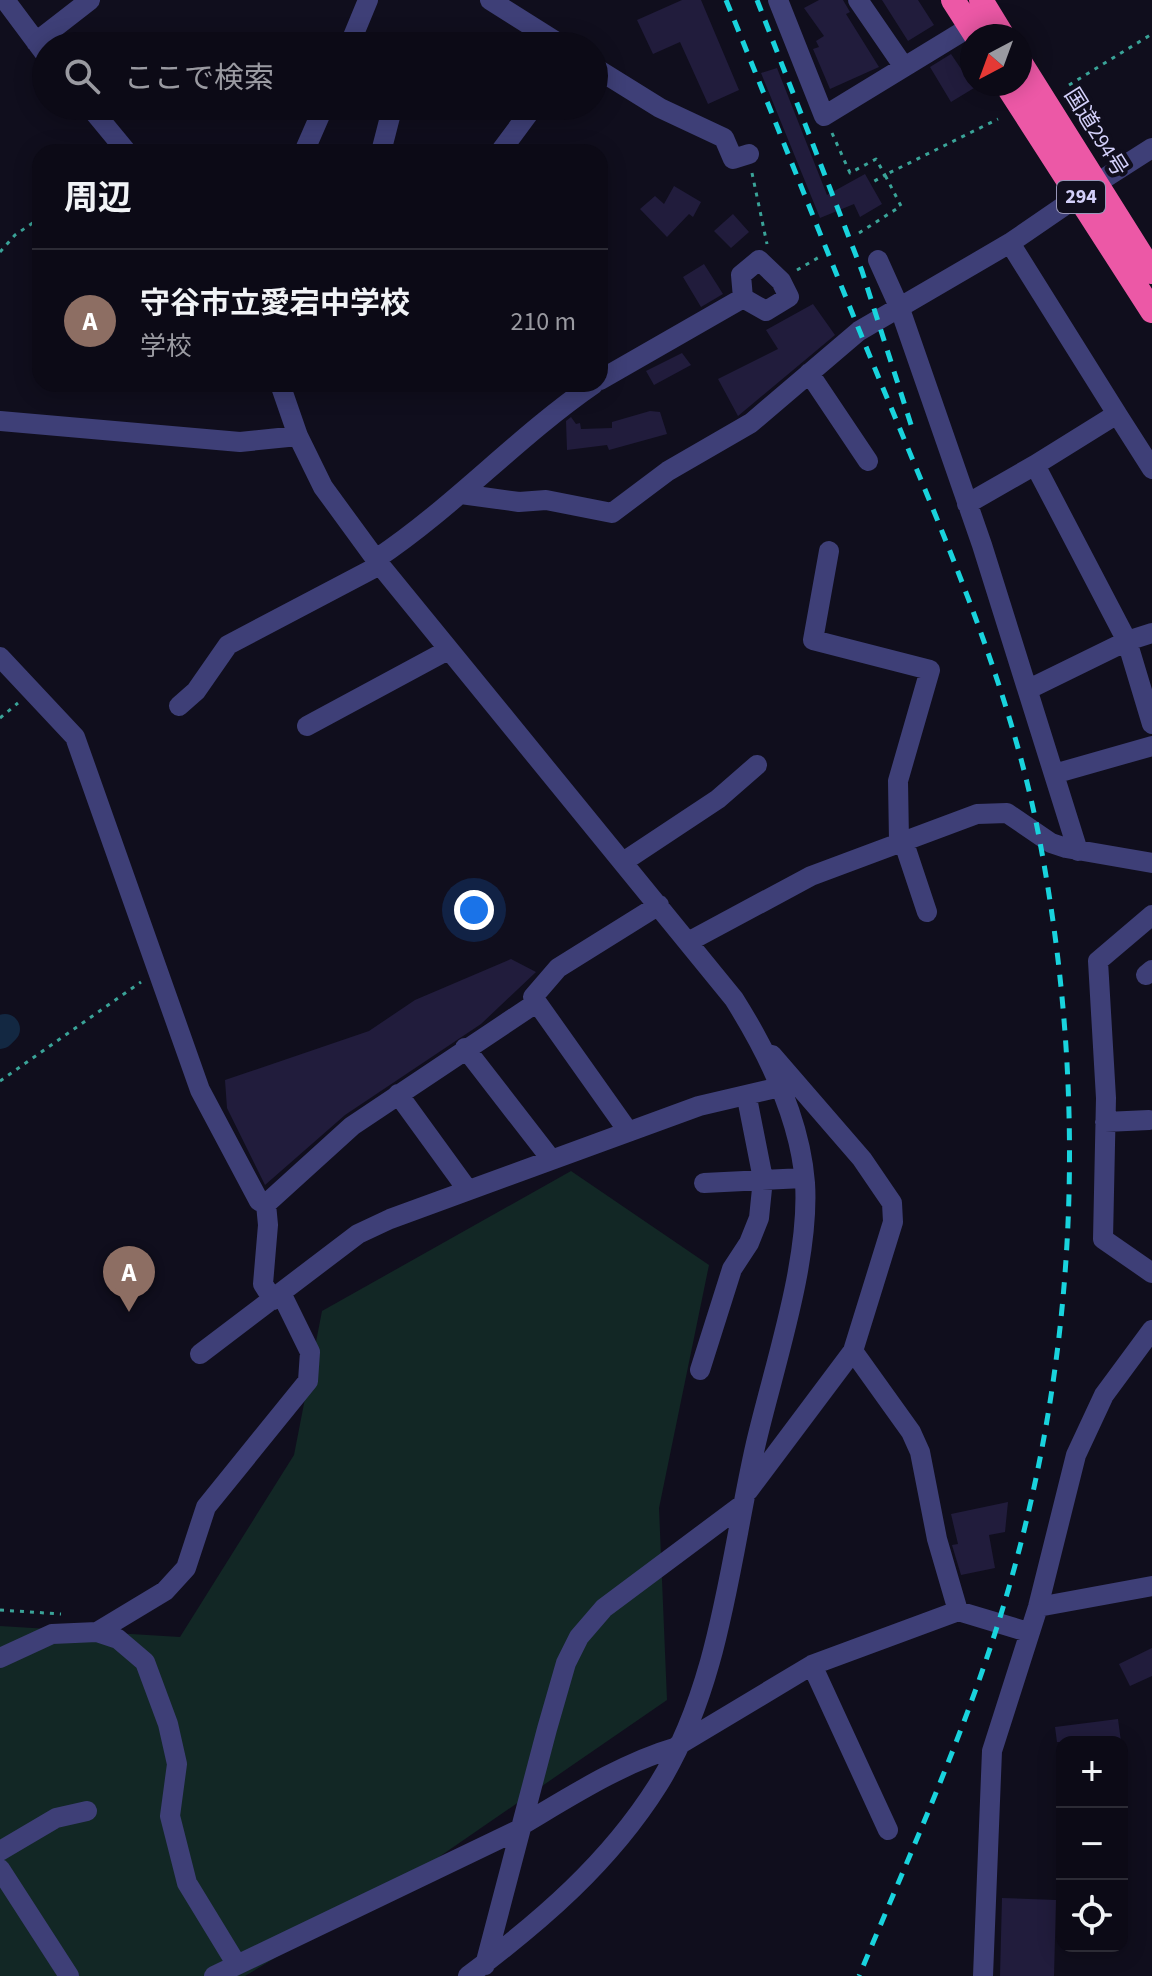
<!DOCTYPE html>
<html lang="ja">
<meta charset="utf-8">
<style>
:root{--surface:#0c0a16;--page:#1a1823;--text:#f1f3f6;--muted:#9a9aa1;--line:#2c2b35;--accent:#8c9099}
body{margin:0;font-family:"Source Sans 3","Noto Sans JP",sans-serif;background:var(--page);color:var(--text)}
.controls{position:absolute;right:24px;bottom:24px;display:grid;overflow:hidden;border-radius:16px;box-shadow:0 4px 20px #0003}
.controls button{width:72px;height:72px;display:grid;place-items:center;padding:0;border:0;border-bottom:2px solid var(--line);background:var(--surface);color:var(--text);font:40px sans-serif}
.compass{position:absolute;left:960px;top:24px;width:72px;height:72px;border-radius:50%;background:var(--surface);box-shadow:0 4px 20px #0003;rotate:221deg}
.you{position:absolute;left:474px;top:910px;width:28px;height:28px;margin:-20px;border:6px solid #fff;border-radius:50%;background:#1a73e8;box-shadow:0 0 0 12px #1a73e833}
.badge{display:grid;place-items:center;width:52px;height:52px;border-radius:50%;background:var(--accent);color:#fff;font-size:26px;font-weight:700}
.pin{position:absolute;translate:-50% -66px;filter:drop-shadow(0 2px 4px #0008)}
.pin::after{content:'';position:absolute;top:42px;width:28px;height:24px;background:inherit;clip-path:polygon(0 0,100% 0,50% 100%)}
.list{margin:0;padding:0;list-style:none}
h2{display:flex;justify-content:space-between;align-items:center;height:104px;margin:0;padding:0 32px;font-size:34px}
h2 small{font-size:26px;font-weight:400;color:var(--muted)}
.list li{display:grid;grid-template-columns:52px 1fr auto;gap:24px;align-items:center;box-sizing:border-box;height:144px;padding:0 32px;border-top:2px solid var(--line)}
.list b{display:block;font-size:30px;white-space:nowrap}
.list p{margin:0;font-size:26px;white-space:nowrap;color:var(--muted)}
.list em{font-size:26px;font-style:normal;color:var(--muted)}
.icon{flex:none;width:44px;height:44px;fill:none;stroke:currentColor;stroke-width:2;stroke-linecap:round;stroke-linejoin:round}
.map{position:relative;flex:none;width:1152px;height:1976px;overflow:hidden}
.search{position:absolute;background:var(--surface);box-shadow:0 4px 20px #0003;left:32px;top:32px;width:576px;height:88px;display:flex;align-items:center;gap:20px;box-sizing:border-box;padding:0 28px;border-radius:44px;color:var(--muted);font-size:30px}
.panel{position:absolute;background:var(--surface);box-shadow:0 4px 20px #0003;left:32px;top:144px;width:576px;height:248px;border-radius:24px}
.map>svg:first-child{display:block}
.green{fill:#122725}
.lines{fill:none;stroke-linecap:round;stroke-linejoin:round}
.river{stroke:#132842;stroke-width:30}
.building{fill:#211c3c}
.path{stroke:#3aa398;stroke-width:3;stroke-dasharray:4 6;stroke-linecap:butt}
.minor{stroke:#3e3f77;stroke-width:20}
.highway{stroke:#ec58a6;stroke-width:24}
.rail{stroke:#19d3dd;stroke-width:5;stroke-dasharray:12 10;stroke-linecap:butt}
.labels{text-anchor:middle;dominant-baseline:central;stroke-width:8;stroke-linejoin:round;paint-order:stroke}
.shield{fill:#100e1d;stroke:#9896b8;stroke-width:2}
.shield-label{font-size:20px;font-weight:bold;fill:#d3d0fa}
.street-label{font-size:22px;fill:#d3d0fa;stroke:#100e1d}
</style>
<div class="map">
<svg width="1152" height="1976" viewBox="0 0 1152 1976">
<rect width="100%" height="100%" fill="#100e1d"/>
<path class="green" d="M571 1171 709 1265 659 1508 667 1700 407 1879 245 1976H0V1626L180 1637 294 1455 322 1311Z"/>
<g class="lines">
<path class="river" d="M0 1034 5 1029"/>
</g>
<path class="building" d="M682 0H701L739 90 708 104 680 42 653 54 637 20Z
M819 0H843L850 12 846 14 879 67 830 89 813 49 819 47 816 41 824 36 804 8Z
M882 0H918L934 25 908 41Z
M951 54 974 88 951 102 930 67Z
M777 68 827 195 865 174 882 204 860 217 854 204 820 218 761 73Z
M674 186 701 202 693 217 689 214 667 237 640 209 655 196 664 204Z
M733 214 749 232 731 248 714 231Z
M704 264 723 294 701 307 683 277Z
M813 304 835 335 738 416 718 379 778 349 766 330Z
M682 353 691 365 654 385 646 371Z
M650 411 660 412 667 434 609 450 607 445 567 450 566 421 571 417 576 424 580 423 581 429 612 428V422Z
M511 959 536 972 481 1024 345 1115 265 1185 227 1108 225 1080 369 1031 415 1000Z
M1008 1502 1005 1532 989 1535 995 1568 961 1575 952 1545 958 1544 951 1514Z
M1152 1648V1676L1130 1686 1119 1664Z
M1118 1719 1121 1742H1057L1055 1727Z
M1002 1898 1056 1900 1054 1976H1000Z"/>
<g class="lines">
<path class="path" d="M1069 85 1152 34
M832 133 850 173 876 159 885 175 871 183
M752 173 767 244
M859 233 901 206 885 175 998 119
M0 252 15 235 40 218
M797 270 821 256
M0 718 18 703
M0 1081 141 982
M0 1610 61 1614"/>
<path class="minor" d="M5 0 46 55
M490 0 563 46
M778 0 824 116 983 19
M858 0 904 67
M36 42 90 0
M349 46 368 0
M594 67 660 108 724 138 733 159 749 154
M89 106 127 152
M304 152 324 106
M381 152 392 109
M500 152 534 106
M1097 183 1152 148
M1010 243 1117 414 1035 465
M759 260 781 281 789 297 766 311 743 298 741 275Z
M878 260 900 309 982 545 1078 851
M809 373 868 461
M600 380 743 298
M280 384 298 436 323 487 380 565 734 999C768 1053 800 1117 805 1183 810 1261 774 1366 756 1443 730 1556 721 1684 658 1785 609 1863 541 1921 468 1976
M1117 414 1152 469
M0 421 240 442 298 436
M461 494 519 502 546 500 612 513 668 471 751 423 859 331 1010 243 1080 195
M967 504 1035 465 1127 641 1152 724
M829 551 813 640 930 670 898 781 899 841
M376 559C454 507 517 437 594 384
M0 657 75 737 200 1090 259 1201 266 1204 268 1225 263 1284 273 1300
M1029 689 1127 641 1152 633
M179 706 196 691 228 645 380 565
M307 726 448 650
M1054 774 1152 746
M903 840 927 912
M623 862 718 799 757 765
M1152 915 1098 961 1106 1098 1103 1239 1152 1273
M688 942 811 876 977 814 1007 813 1051 843 1066 848 1152 863
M1146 975 1152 970
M465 1048 551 1159
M398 1094 467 1189
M1105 1122 1149 1120
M628 1131 533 997 558 968 659 905
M704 1183 804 1178
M266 1204 352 1126 536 1003
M853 1351 911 1432 920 1452 937 1539 958 1611 1028 1632
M200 1354 358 1234 390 1219 699 1106 780 1087
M700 1370 732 1269 749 1243 759 1218 763 1179 747 1098
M748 1491 853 1351 893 1222 892 1203 862 1159 772 1055
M1038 1607 1152 1586
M97 1632 165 1591 186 1568 206 1507 308 1381 310 1352 281 1293
M0 1658 52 1634 97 1632 118 1639 145 1662 168 1724 177 1764 170 1816 187 1883 237 1965
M812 1665 888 1830
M677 1746 812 1665 958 1611
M522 1825C571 1796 622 1763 677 1747
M0 1851 56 1818 87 1811
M0 1869 69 1976
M485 1965 547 1729 566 1663 579 1637 604 1608 742 1505
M214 1976 520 1829
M983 1976 992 1751 1038 1607 1076 1455 1104 1395 1152 1330"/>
<path class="highway" d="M953 0 976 36
M981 0 1003 36
M1020 62 1152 272
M1006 84 1152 311"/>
<path class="rail" d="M726 0C781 135 834 270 890 405 947 543 1011 690 1039 837 1085 1077 1080 1321 1017 1558 979 1703 916 1839 859 1976
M757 0 862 271 913 431"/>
</g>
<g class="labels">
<rect class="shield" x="1057" y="181" width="48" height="32" rx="6"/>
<g class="shield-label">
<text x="1081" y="197">294</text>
</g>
<g class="street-label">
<text transform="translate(1096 132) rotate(58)">国道294号</text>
</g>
</g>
</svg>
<div class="controls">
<button>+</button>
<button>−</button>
<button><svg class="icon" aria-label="locate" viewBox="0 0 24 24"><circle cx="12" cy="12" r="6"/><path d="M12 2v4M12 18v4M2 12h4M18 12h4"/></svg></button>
</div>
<svg class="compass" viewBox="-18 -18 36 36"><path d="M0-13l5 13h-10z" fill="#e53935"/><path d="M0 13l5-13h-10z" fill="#9a9aa1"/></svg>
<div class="you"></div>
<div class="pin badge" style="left:129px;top:1312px;background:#8d6e63">A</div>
<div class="search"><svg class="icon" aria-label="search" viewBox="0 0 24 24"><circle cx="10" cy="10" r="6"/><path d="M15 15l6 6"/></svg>ここで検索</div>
<section class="panel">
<h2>周辺<small></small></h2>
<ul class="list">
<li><span class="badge" style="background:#8d6e63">A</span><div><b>守谷市立愛宕中学校</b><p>学校</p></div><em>210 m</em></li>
</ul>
</section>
</div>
